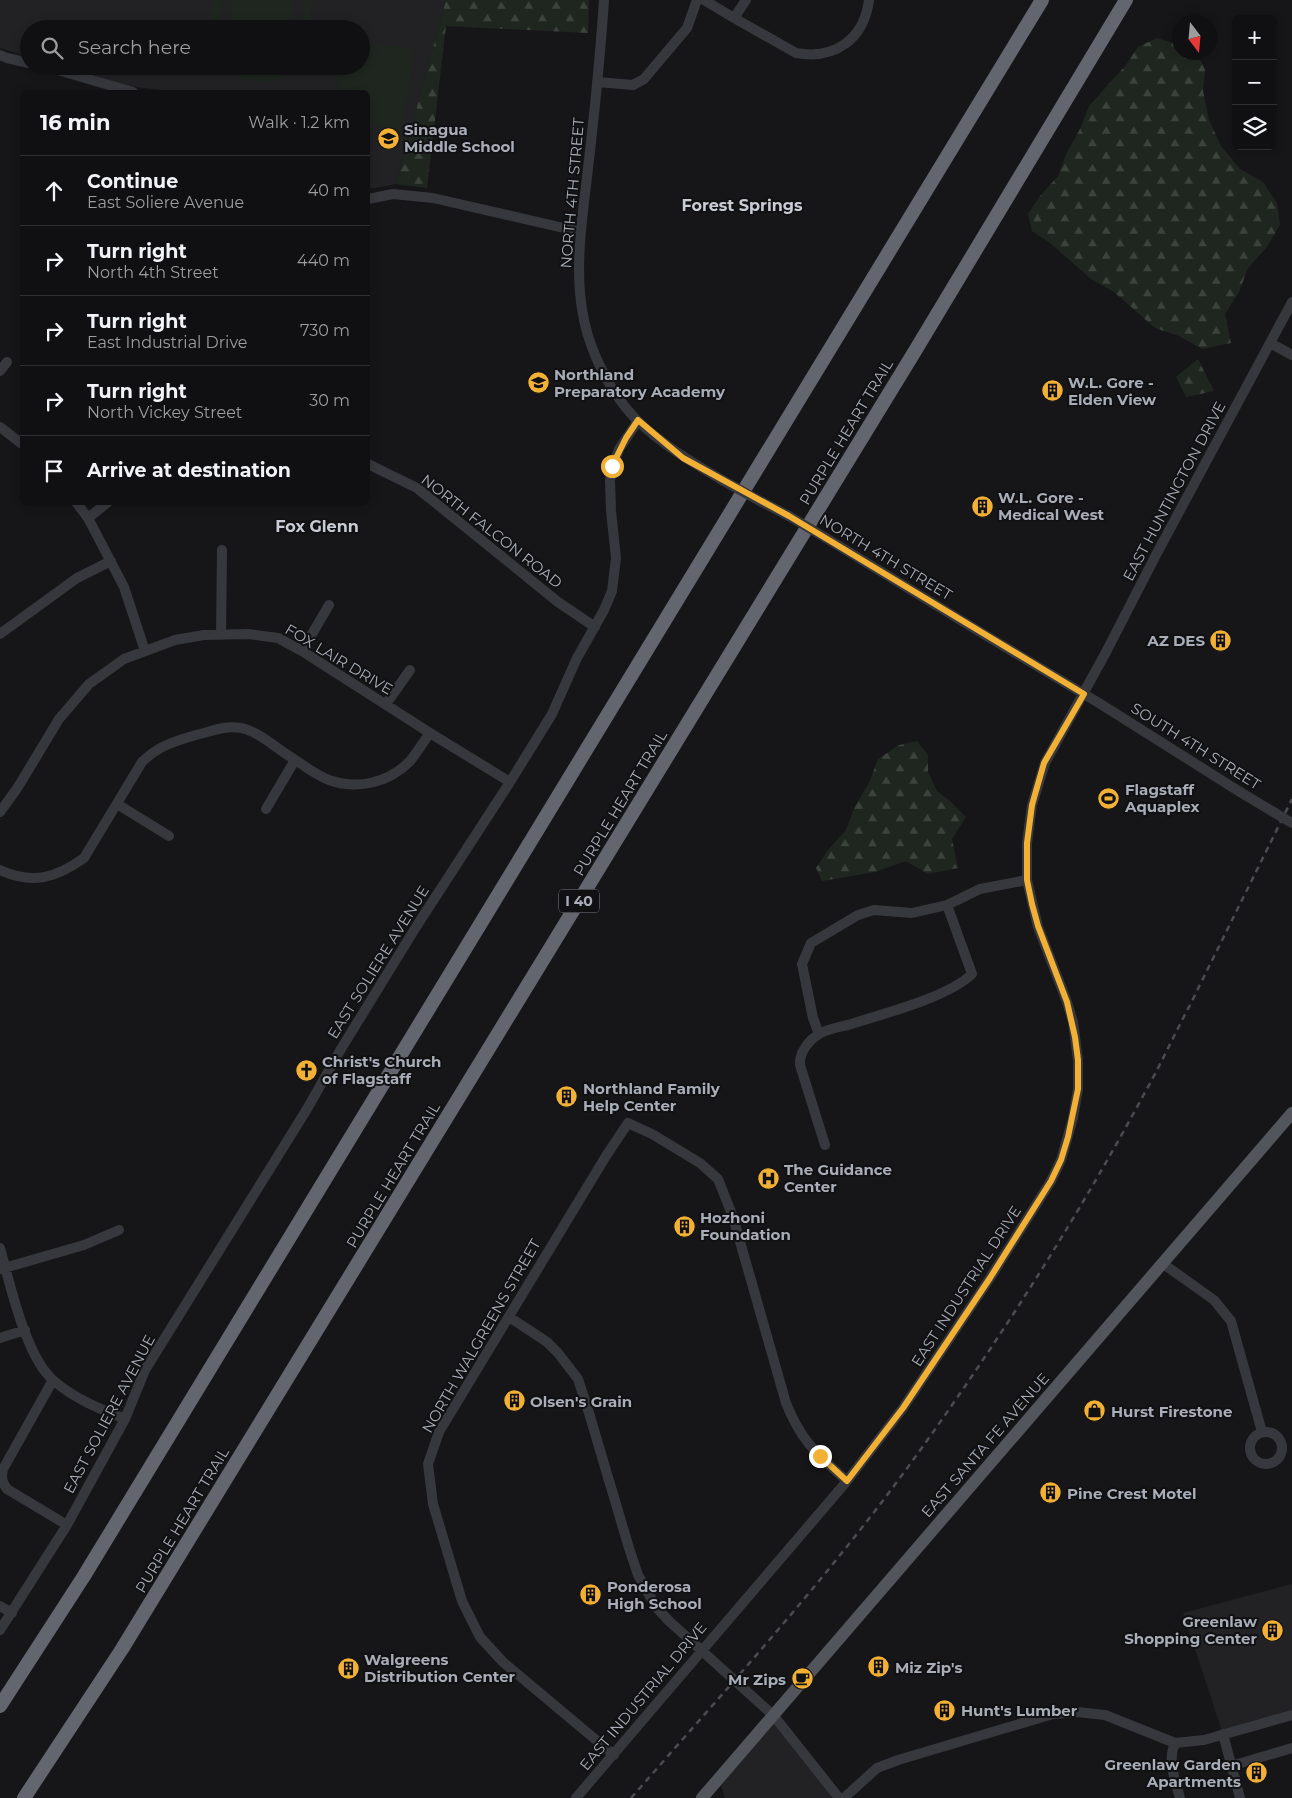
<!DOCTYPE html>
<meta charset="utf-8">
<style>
:root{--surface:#101012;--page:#19191b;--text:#f1f3f6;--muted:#9c9d9f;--line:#303032}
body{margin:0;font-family:Montserrat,sans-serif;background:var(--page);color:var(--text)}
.controls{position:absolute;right:15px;top:15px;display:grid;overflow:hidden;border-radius:8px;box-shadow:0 2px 8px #0003}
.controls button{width:45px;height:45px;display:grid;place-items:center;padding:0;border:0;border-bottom:1px solid var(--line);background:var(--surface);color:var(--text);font:25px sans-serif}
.compass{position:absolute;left:1172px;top:15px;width:45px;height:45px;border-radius:50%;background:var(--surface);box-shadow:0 2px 8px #0003;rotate:164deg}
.stop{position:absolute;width:15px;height:15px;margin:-11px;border:4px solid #f2b134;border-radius:50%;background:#fff}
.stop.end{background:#f2b134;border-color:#fff;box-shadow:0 1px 5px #0008}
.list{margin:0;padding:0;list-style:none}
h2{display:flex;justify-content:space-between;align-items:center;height:65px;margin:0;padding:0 20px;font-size:21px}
h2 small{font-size:16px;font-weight:400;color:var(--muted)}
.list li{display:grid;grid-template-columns:32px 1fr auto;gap:15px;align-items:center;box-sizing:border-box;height:70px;padding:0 20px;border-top:1px solid var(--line)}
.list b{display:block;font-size:19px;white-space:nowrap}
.list p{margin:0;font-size:16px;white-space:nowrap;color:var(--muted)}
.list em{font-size:16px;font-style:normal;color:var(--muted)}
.icon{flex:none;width:28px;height:28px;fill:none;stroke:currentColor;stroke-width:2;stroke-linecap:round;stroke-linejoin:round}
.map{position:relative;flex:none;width:1292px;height:1798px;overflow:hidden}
.search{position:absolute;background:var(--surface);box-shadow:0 2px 8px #0003;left:20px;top:20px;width:350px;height:55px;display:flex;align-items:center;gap:12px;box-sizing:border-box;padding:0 18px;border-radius:28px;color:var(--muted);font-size:19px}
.panel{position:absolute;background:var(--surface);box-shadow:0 2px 8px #0003;left:20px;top:90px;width:350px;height:415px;border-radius:8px}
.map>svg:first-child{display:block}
.built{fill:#222225}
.forest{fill:url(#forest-firs)}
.pitch{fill:#1e261f}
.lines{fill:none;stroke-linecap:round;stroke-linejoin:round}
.minor{stroke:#37383d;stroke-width:10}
.major{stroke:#53555c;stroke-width:12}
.highway{stroke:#63666e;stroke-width:14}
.rail{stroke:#4a4c52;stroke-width:2.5;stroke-dasharray:6 5;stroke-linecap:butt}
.minor-bridge{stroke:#37383d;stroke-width:10}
.route{stroke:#f2b134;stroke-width:6}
.labels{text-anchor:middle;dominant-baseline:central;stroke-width:4;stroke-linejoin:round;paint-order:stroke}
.shield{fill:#111113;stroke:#7b7e86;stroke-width:1}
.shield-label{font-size:14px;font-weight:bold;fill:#a8adb8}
.poi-label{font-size:15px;font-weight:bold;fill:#a8adb8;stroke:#111113;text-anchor:start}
.street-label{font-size:15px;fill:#a8adb8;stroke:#111113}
.neighbourhood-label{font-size:16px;font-weight:bold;fill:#c9ccd4;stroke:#111113}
</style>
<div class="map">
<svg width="1292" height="1798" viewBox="0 0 1292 1798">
<defs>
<pattern id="forest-firs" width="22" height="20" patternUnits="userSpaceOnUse" patternTransform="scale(1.25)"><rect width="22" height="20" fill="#1e261f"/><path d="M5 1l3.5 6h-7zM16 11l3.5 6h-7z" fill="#3c433d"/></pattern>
</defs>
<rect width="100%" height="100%" fill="#161618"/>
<path class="built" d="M0 0H446L396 184 368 189V92H176L128 86 63 66H361V29H29V57L0 48Z
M1292 1584V1715L1223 1734 1183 1613Z
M774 1716 839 1798H725L719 1779Z"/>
<path class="forest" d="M446 0H589L588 33 446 26 427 188 396 184Z
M1157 38 1179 45 1180 52 1197 53 1205 70 1203 91 1209 120 1221 146 1240 169 1263 182 1277 203 1280 225 1266 248 1248 268 1239 292 1225 314 1231 343 1202 349 1179 336 1155 328 1114 292 1091 279 1050 243 1032 231 1028 214 1040 196 1058 176 1067 152 1080 129 1089 106 1126 65 1138 47Z
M1198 359 1214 391 1186 397 1176 377Z
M917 741 928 755V772L937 791 950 801 966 817 952 839 958 868 928 874 906 861 875 872 822 881 816 868 828 850 846 830 855 806 869 783 878 759 899 745Z"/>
<path class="pitch" d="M213 0H222L218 29H210Z
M232 0H293L290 29H229Z
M304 0H313L309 29H301Z
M361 43 410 48 415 53 400 134 384 129 368 120V92H341L335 78 333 66H361Z
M223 66H236L247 72 261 74 276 71 284 66H297C275 88 245 86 223 66Z"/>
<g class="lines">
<path class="minor" d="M604 0C600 59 594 118 587 177 582 220 575 266 582 309 587 344 604 380 626 408 649 437 690 461 722 480
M704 0 734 18 746 0
M734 18 796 53C835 60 864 39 869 0
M0 55 7 58 29 63
M44 66 133 92
M597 82 633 85 644 79 687 28 697 0
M368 199 393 194 433 198 581 232
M1270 343 1292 355
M0 371 7 362
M0 427 22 444
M368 464 417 488 558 602 595 627
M76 502 88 518 124 587 145 651
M762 502 789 516
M88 518 108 502
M826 538 985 635 1099 703 1240 792
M0 634 77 578 111 561
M221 635 222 550
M302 651 329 605
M386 704 410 670
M117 804 169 836
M266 809 295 760
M0 812 18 787 59 719 89 684 124 659 175 640 204 635 248 634 278 638 302 651 430 733 510 782
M0 870C33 885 56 878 84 858L142 762C158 746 175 741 196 735 213 731 231 723 248 730 260 734 273 745 283 752 298 761 313 774 329 780 357 790 389 783 410 761 417 753 423 742 430 733
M819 1034 813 1018 802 964 811 943 858 915 874 910 912 913 947 905 980 889 1027 880
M825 1145 800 1065C799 1053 808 1041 819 1034 827 1029 839 1027 848 1025 882 1014 947 998 972 974L947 905
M0 1248C10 1284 26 1358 54 1381 75 1399 100 1409 125 1419
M1162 1263 1214 1300 1231 1321 1262 1432
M1 1269 84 1245 119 1230
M509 1317 547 1342 558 1353 578 1379 589 1413 629 1548 638 1575 656 1607 669 1621 774 1716 839 1798
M0 1338 25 1330
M53 1380 3 1469C1 1478 2 1482 7 1489L67 1525
M1250 1448a16 16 0 1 1 32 0a16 16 0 1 1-32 0Z
M0 1606 12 1613
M0 1630 67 1525 125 1419 145 1370 307 1109 341 1049 416 927 510 782 552 714 577 658 604 610 612 591 616 558 611 511 610 480 613 466 619 449 638 421
M1223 1734 1240 1798
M1175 1743C1167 1761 1175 1780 1180 1798
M614 1755 503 1662 480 1637 462 1601 433 1504 428 1464 439 1432 606 1156 628 1123 652 1134 700 1163 718 1179 733 1217 786 1403C801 1441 817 1454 847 1481
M1231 1766 1292 1748
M576 1798 847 1481 903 1408 990 1278 1051 1181 1061 1160 1073 1118 1078 1089V1060L1073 1022 1067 1002 1038 927 1027 880V843L1032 805 1045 763 1105 654 1157 553 1292 302
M844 1798 877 1768 898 1760 1053 1714 1077 1712 1105 1715 1175 1743 1204 1740 1292 1715"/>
<path class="major" d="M702 1798 1292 1113"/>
<path class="highway" d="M0 1706 84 1576 1042 0
M24 1798 122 1649 915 351 1126 0"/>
<path class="rail" d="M631 1798C731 1684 833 1572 921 1449 1002 1336 1077 1218 1143 1096 1160 1066 1174 1035 1190 1005 1224 936 1258 868 1292 799"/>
<path class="minor-bridge" d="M722 480 762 502
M789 516 826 538
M1240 792 1292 823"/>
</g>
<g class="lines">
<path class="route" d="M612 466 626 438 638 420 683 458 789 516 1084 694 1044 763 1032 805 1027 843V880L1032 904 1038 926 1067 1002 1075 1037 1078 1060V1089L1068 1137 1061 1160 1051 1181 990 1278 903 1408 847 1481 820 1456"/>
</g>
<defs>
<symbol id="school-disc" viewBox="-11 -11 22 22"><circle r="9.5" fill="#f2b134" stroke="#111113"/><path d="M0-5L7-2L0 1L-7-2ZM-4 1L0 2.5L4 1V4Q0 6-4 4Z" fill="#111"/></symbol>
<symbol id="building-disc" viewBox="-11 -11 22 22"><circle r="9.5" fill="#f2b134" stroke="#111113"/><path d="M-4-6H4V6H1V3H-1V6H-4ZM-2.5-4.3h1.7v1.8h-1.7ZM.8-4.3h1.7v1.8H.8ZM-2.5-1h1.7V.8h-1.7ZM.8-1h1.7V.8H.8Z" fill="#111"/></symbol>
<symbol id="stadium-disc" viewBox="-11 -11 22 22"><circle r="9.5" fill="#f2b134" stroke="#111113"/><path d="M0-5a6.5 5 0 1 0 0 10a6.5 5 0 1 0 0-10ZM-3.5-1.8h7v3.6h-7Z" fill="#111"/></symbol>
<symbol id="church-disc" viewBox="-11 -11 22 22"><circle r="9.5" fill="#f2b134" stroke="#111113"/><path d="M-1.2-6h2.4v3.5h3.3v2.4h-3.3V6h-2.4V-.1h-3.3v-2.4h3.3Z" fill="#111"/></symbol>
<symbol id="hospital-disc" viewBox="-11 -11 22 22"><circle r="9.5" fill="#f2b134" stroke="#111113"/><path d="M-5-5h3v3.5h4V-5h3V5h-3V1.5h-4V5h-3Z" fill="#111"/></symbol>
<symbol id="shop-disc" viewBox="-11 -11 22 22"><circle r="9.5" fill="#f2b134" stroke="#111113"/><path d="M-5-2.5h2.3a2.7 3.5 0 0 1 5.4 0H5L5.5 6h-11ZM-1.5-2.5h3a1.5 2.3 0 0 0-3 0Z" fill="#111"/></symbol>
<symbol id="cafe-disc" viewBox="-11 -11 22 22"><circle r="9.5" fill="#f2b134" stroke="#111113"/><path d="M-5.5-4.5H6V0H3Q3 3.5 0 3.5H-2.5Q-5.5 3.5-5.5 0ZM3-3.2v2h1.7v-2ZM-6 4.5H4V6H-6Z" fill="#111"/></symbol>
</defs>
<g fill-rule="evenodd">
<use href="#school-disc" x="376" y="126" width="25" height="25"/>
<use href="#school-disc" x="526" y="370" width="25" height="25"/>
<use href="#building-disc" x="1040" y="378" width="25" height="25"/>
<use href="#building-disc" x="970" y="494" width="25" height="25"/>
<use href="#building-disc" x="1208" y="628" width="25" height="25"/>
<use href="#stadium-disc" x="1096" y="786" width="25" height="25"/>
<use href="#church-disc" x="294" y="1058" width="25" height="25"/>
<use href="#building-disc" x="554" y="1084" width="25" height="25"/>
<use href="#hospital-disc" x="756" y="1166" width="25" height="25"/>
<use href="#building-disc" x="672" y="1214" width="25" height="25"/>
<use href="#building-disc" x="502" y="1388" width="25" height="25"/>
<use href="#shop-disc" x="1082" y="1398" width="25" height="25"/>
<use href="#building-disc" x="1038" y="1480" width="25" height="25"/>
<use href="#building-disc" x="578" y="1582" width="25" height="25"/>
<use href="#building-disc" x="1260" y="1618" width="25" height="25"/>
<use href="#building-disc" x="866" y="1654" width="25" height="25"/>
<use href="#building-disc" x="336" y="1656" width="25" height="25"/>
<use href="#cafe-disc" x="790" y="1666" width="25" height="25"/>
<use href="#building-disc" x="932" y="1698" width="25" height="25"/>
<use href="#building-disc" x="1244" y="1760" width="25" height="25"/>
</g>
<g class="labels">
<rect class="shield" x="559" y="889.5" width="40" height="23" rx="4"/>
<g class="shield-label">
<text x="579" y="901">I 40</text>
</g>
<g class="poi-label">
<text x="404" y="129">Sinagua<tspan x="404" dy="17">Middle School</tspan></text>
<text x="554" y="374">Northland<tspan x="554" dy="17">Preparatory Academy</tspan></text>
<text x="1068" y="382">W.L. Gore -<tspan x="1068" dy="17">Elden View</tspan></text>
<text x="998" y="497">W.L. Gore -<tspan x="998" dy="17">Medical West</tspan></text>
<text x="1205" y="640" text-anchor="end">AZ DES</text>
<text x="1125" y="789">Flagstaff<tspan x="1125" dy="17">Aquaplex</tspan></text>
<text x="322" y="1061">Christ's Church<tspan x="322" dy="17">of Flagstaff</tspan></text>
<text x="583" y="1088">Northland Family<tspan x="583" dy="17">Help Center</tspan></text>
<text x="784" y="1169">The Guidance<tspan x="784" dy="17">Center</tspan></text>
<text x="700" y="1217">Hozhoni<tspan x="700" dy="17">Foundation</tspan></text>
<text x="530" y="1401">Olsen's Grain</text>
<text x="1111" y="1411">Hurst Firestone</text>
<text x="1067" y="1493">Pine Crest Motel</text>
<text x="607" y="1586">Ponderosa<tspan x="607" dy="17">High School</tspan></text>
<text x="1257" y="1621" text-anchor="end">Greenlaw<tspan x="1257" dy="17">Shopping Center</tspan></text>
<text x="364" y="1659">Walgreens<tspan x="364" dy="17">Distribution Center</tspan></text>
<text x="895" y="1667">Miz Zip's</text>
<text x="786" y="1679" text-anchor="end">Mr Zips</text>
<text x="961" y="1710">Hunt's Lumber</text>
<text x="1241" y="1764" text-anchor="end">Greenlaw Garden<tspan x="1241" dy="17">Apartments</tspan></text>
</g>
<g class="street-label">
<text transform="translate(572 193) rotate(-85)">NORTH 4TH STREET</text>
<text transform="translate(846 432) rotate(-59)">PURPLE HEART TRAIL</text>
<text transform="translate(1174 491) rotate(-62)">EAST HUNTINGTON DRIVE</text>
<text transform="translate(492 531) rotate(38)">NORTH FALCON ROAD</text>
<text transform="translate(886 557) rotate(31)">NORTH 4TH STREET</text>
<text transform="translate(339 659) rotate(31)">FOX LAIR DRIVE</text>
<text transform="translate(1196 746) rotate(32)">SOUTH 4TH STREET</text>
<text transform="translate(620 803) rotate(-59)">PURPLE HEART TRAIL</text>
<text transform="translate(378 962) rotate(-58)">EAST SOLIERE AVENUE</text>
<text transform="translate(393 1175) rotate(-59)">PURPLE HEART TRAIL</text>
<text transform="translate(966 1286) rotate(-57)">EAST INDUSTRIAL DRIVE</text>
<text transform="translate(481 1336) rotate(-60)">NORTH WALGREENS STREET</text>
<text transform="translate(109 1414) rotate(-62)">EAST SOLIERE AVENUE</text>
<text transform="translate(985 1445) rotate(-49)">EAST SANTA FE AVENUE</text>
<text transform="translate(182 1520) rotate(-59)">PURPLE HEART TRAIL</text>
<text transform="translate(643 1696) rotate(-50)">EAST INDUSTRIAL DRIVE</text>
</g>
<g class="neighbourhood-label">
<text x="742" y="205">Forest Springs</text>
<text x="317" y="526">Fox Glenn</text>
</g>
</g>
</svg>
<div class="controls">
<button>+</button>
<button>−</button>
<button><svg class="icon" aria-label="layers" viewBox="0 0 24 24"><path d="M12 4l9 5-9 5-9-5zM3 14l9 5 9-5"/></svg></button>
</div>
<svg class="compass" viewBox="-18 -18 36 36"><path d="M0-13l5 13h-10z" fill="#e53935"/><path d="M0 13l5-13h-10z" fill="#9c9d9f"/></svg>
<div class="stop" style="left:612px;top:466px"></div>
<div class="stop end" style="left:820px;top:1456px"></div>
<div class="search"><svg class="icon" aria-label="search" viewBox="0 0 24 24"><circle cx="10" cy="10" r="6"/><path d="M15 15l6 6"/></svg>Search here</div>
<section class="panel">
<h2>16 min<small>Walk · 1.2 km</small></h2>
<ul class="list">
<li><svg class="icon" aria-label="ahead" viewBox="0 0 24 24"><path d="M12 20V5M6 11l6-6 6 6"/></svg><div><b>Continue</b><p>East Soliere Avenue</p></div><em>40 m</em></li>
<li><svg class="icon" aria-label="right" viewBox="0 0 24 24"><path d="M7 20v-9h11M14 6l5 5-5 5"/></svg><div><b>Turn right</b><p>North 4th Street</p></div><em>440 m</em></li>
<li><svg class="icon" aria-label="right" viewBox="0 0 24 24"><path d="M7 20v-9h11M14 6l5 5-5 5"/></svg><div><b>Turn right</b><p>East Industrial Drive</p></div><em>730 m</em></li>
<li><svg class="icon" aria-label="right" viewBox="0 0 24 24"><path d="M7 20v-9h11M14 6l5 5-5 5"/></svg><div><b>Turn right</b><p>North Vickey Street</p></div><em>30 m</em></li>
<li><svg class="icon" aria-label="arrive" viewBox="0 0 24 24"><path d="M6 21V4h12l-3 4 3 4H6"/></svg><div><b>Arrive at destination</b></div></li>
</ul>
</section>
</div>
